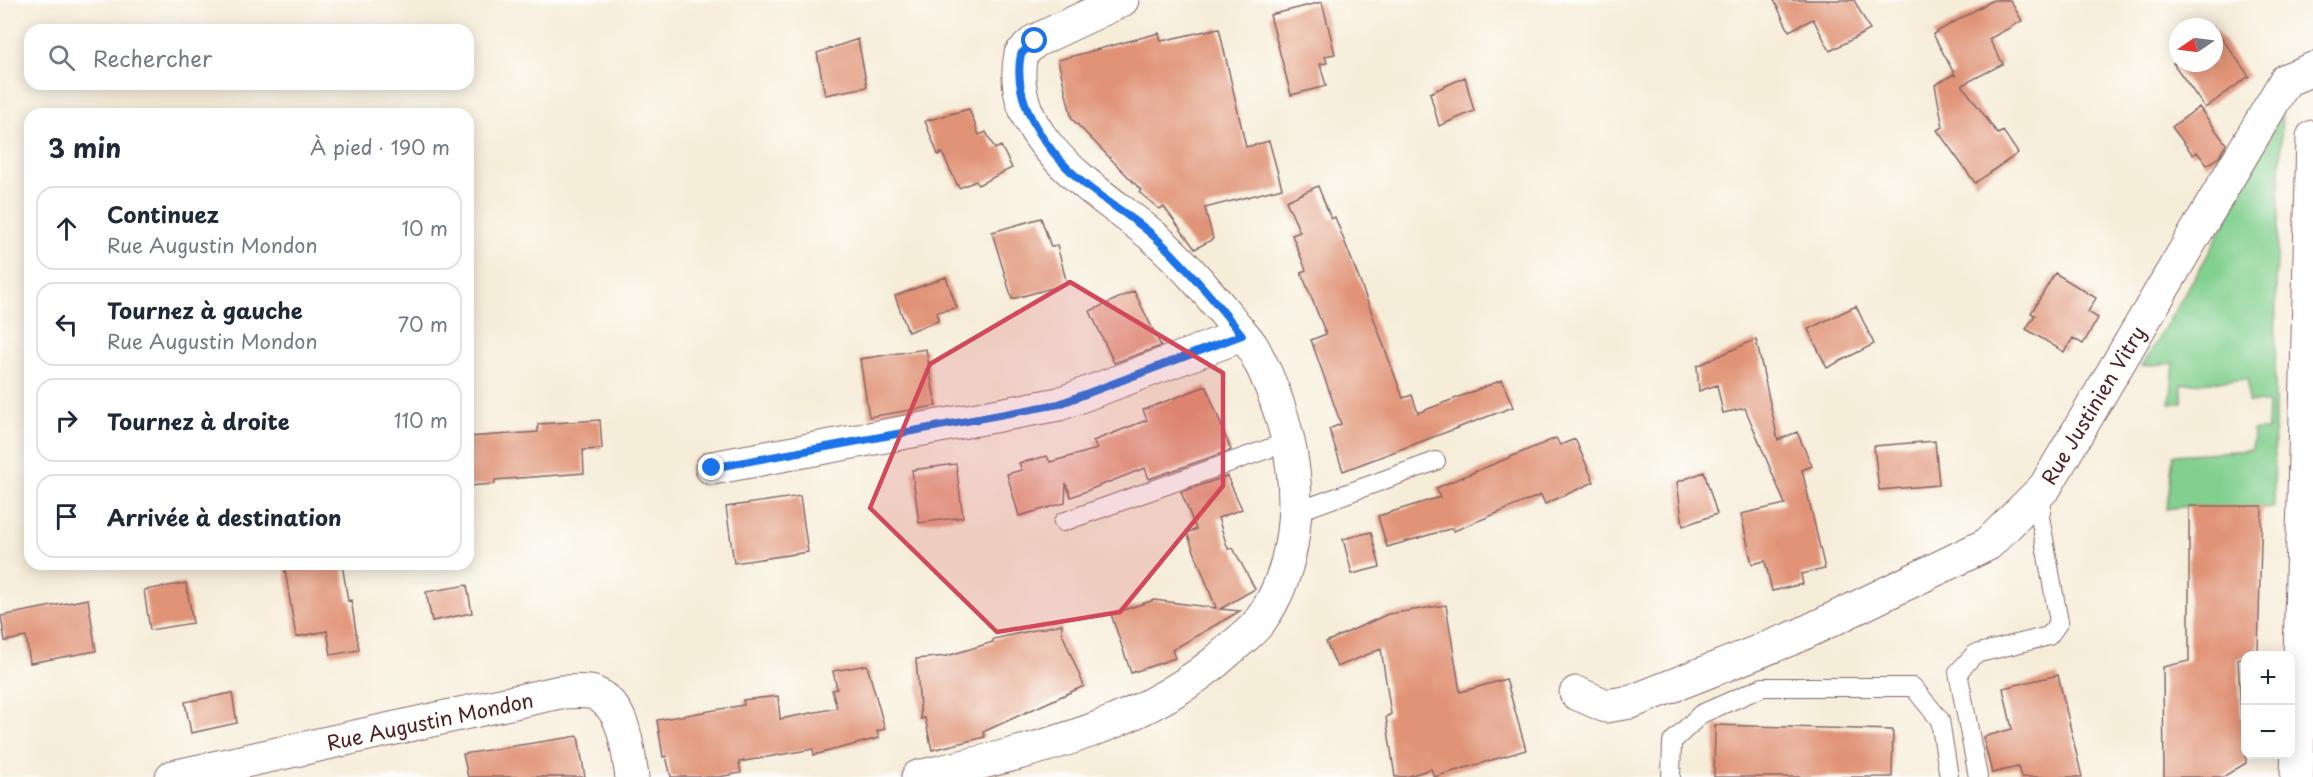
<!DOCTYPE html>
<html lang="fr">
<meta charset="utf-8">
<style>
:root{--surface:#fff;--page:#f6f6f7;--text:#1f2937;--muted:#747a83;--line:#e0e1e3}
body{margin:0;font-family:"Playpen Sans",sans-serif;background:var(--page);color:var(--text)}
.controls{position:absolute;right:18px;bottom:18px;display:grid;overflow:hidden;border-radius:12px;box-shadow:0 3px 15px #0003}
.controls button{width:54px;height:54px;display:grid;place-items:center;padding:0;border:0;border-bottom:2px solid var(--line);background:var(--surface);color:var(--text);font:30px sans-serif}
.compass{position:absolute;left:2169px;top:18px;width:54px;height:54px;border-radius:50%;background:var(--surface);box-shadow:0 3px 15px #0003;rotate:257deg}
.stop{position:absolute;width:18px;height:18px;margin:-14px;border:4px solid #1a73e8;border-radius:50%;background:#fff}
.stop.end{background:#1a73e8;border-color:#fff;box-shadow:0 2px 6px #0008}
.list{margin:0;padding:0;list-style:none}
h2{display:flex;justify-content:space-between;align-items:center;height:78px;margin:0;padding:0 24px;font-size:26px}
h2 small{font-size:20px;font-weight:400;color:var(--muted)}
.list li{display:grid;grid-template-columns:39px 1fr auto;gap:18px;align-items:center;box-sizing:border-box;height:84px;margin:0 12px 12px;padding:0 12px;border:2px solid var(--line);border-radius:18px}
.list b{display:block;font-size:22px;white-space:nowrap}
.list p{margin:0;font-size:20px;white-space:nowrap;color:var(--muted)}
.list em{font-size:20px;font-style:normal;color:var(--muted)}
.icon{flex:none;width:33px;height:33px;fill:none;stroke:currentColor;stroke-width:2;stroke-linecap:round;stroke-linejoin:round}
.map{position:relative;flex:none;width:2313px;height:777px;overflow:hidden}
.search{position:absolute;background:var(--surface);box-shadow:0 3px 15px #0003;left:24px;top:24px;width:450px;height:66px;display:flex;align-items:center;gap:15px;box-sizing:border-box;padding:0 21px;border-radius:18px;color:var(--muted);font-size:22px}
.panel{position:absolute;background:var(--surface);box-shadow:0 3px 15px #0003;left:24px;top:108px;width:450px;height:462px;border-radius:18px}
.map>svg:first-child{display:block}
.green{fill:#82d08f;stroke:#66785d;stroke-width:1.5}
.building{fill:#e09376}
.lines{fill:none;stroke-linecap:round;stroke-linejoin:round}
.lane-casing{stroke:#866768;stroke-width:20}
.street-casing{stroke:#866768;stroke-width:35}
.lane{stroke:#fff;stroke-width:18}
.street{stroke:#fff;stroke-width:33}
.route{stroke:#1a73e8;stroke-width:8}
.marked{fill:#d1495b;fill-opacity:0.2;stroke:#d1495b;stroke-width:4.5;stroke-linejoin:round}
.labels{text-anchor:middle;dominant-baseline:central;stroke-width:4.5;stroke-linejoin:round;paint-order:stroke}
.street-label{font-size:20px;fill:#4a1f2b;stroke:#fdfcf7}
</style>
<div class="map">
<svg width="2313" height="777" viewBox="0 0 2313 777">
<rect width="100%" height="100%" fill="#fdfcf7"/>
<filter id="ink" filterUnits="userSpaceOnUse"><feTurbulence type="fractalNoise" baseFrequency=".0167" numOctaves="2"/><feDisplacementMap in="SourceGraphic" scale="12" xChannelSelector="R" yChannelSelector="G"/><feConvolveMatrix kernelMatrix="1 2 1 2 8 2 1 2 1" color-interpolation-filters="sRGB"/></filter>
<filter id="wash" filterUnits="userSpaceOnUse"><feTurbulence type="fractalNoise" baseFrequency=".008" numOctaves="4" result="noise"/><feDisplacementMap in="SourceGraphic" scale="24" xChannelSelector="R" yChannelSelector="G"/><feGaussianBlur stdDeviation="1.35" result="paint"/><feColorMatrix in="noise" values="0 0 0 0 0 0 0 0 0 0 0 0 0 0 0 0 0 1.4 0 .05"/><feComposite in="paint" operator="in"/></filter>
<g filter="url(#wash)">
<rect width="100%" height="100%" fill="#f6edd9"/>
<path class="green" d="M2282 114 2276 284 2274 508 2189 506 2167 509 2173 455 2252 450 2253 430H2267L2268 403 2248 402V379L2182 384V402L2170 404 2174 363 2142 366 2209 253Z"/>
<g id="blocks">
<path class="building" d="M1774 0H1854L1870 30 1830 51 1813 19 1789 31Z
M1993 0H2010L2022 21 1989 39 2003 64 1962 85 1998 134 2003 131 2018 153 1975 183 1937 130 1943 127 1935 85 1954 74 1956 77 1933 34Z
M1322 2 1335 54 1325 56 1327 63 1320 64 1326 86 1291 95 1270 15Z
M2214 27 2249 76 2205 108 2173 63H2214Z
M1219 28 1246 147 1269 141 1282 188 1205 208 1213 239 1195 249 1164 207 1159 209 1139 192 1141 190 1072 119 1058 60 1159 33 1161 41Z
M858 39 867 87 825 95 817 53Z
M1465 77 1474 111 1439 126 1430 93Z
M2199 107 2226 144 2219 157 2207 165 2197 152 2193 155 2172 127Z
M969 109 979 135 986 132 995 149 1001 146 1012 168 978 185 976 181 959 188 942 153 938 155 925 121Z
M1318 186 1331 219 1335 217 1361 284 1403 398 1412 395 1418 413 1502 380 1513 407 1343 471 1329 429 1341 424 1311 340 1326 334 1301 272 1306 270 1292 235 1300 232 1286 201Z
M1041 218 1051 247 1057 245 1067 284 1012 299 992 232Z
M2055 273 2096 298 2088 312 2098 318 2083 344 2073 338 2064 352 2026 329 2035 315 2031 313Z
M946 277 957 308 937 312 938 321 908 332 895 296Z
M1134 291 1161 346 1114 363 1090 311Z
M1856 306 1874 344 1827 368 1808 329Z
M1756 339 1778 440 1797 432 1812 466 1802 470 1825 569 1801 574 1803 584 1772 591 1765 561 1752 564 1741 514 1785 504 1745 408 1723 413 1717 385 1699 391 1697 366Z
M926 349 936 406 869 417 860 359Z
M1206 386 1231 450 1149 479 1145 468 1071 497 1066 483 1065 503 1019 516 1007 474 1022 470 1019 463 1047 456 1050 462 1097 449 1093 441 1147 420 1143 410Z
M600 420 602 449 583 450 584 473 495 480V484L468 486V437L538 432V424Z
M1556 438 1560 445 1575 439 1594 482 1545 504 1541 495 1454 531 1453 528 1387 547 1378 516 1440 497 1436 488Z
M1935 441 1939 485 1879 490 1874 446Z
M956 464 963 517 919 523 912 470Z
M1704 472 1717 514 1683 526 1677 482Z
M1227 476 1242 509 1218 518 1228 549 1233 548 1255 589 1220 609 1240 611 1172 650 1175 658 1131 673 1111 614 1154 600 1216 608 1187 533 1196 529 1181 492Z
M800 496 808 552 734 563 726 507Z
M2189 506H2262L2258 652 2238 659 2241 714 2246 726V763L2223 777H2164L2163 667 2189 661Z
M1371 532 1380 567 1352 574 1343 539Z
M284 564H342L348 601 351 600 359 650 331 655 327 631 296 637Z
M186 583 193 623 150 630 144 590Z
M467 585 472 613 432 621 426 592Z
M88 599 96 651 30 663 26 637 5 641 1 616Z
M1446 605 1460 692 1506 679 1526 750 1434 777 1431 769 1406 777H1395L1386 717 1391 714 1381 649 1337 667 1326 642 1388 614Z
M1062 624V633L1084 686 983 732 985 737 932 750 925 718 921 719 916 659 947 656 993 642V639Z
M867 665 885 729 877 731 879 738 814 755 813 749 739 762 741 773 719 777H671L666 756 663 757 657 720 744 705 743 700 778 696 780 719 837 708 832 690 837 689 833 671Z
M2058 675 2082 777H2021L2018 767 1992 773 1983 737 2012 729 2003 688Z
M232 693 237 723 191 733 185 702Z
M1715 725 1893 730 1892 777H1714Z
M578 736 585 777H468L463 754Z"/>
</g>
</g>
<g filter="url(#ink)">
<use href="#blocks" fill-opacity="0" stroke="#866768" stroke-width="1.5"/>
<g class="lines">
<defs>
<path id="lane" d="M1296 512 1436 461
M1063 522 1290 441
M1671 777 1672 742 1701 714 1763 687H1913L1940 720 1949 777
M1978 777 1958 672 1975 654 2049 636 2059 622 2040 517 2044 491"/>
<path id="street" d="M712 468 1059 404 1242 335
M1576 693 1606 706 1631 702 1798 636 1988 544 2045 487 2286 80 2313 69
M172 777 560 692C570 692 585 690 594 693 626 707 627 748 632 777
M918 777C1027 752 1145 728 1229 650 1239 641 1252 632 1260 621 1279 595 1289 564 1293 532 1301 470 1283 403 1253 348 1247 338 1237 329 1230 319 1207 291 1182 261 1154 237 1100 191 1003 140 1021 54L1035 41 1122 0
M2297 777 2313 137"/>
</defs>
<use href="#lane" class="lane-casing"/>
<use href="#street" class="street-casing"/>
<use href="#lane" class="lane"/>
<use href="#street" class="street"/>
</g>
</g>
<g class="lines" filter="url(#ink)">
<path class="route" d="M712 468 1059 404 1242 335C1215 301 1188 268 1157 239 1134 217 1105 202 1081 181 1046 150 1011 102 1021 54L1035 41"/>
</g>
<path class="marked" d="M1070 282 1223 373V486L1120 612 997 632 870 508 930 364Z"/>
<g class="labels">
<g class="street-label">
<text transform="translate(2093 405) rotate(-59)">Rue Justinien Vitry</text>
<text transform="translate(430 721) rotate(-12)">Rue Augustin Mondon</text>
</g>
</g>
</svg>
<div class="controls">
<button>+</button>
<button>−</button>
</div>
<svg class="compass" viewBox="-18 -18 36 36"><path d="M0-13l5 13h-10z" fill="#e53935"/><path d="M0 13l5-13h-10z" fill="#747a83"/></svg>
<div class="stop" style="left:1035px;top:41px"></div>
<div class="stop end" style="left:712px;top:468px"></div>
<div class="search"><svg class="icon" aria-label="search" viewBox="0 0 24 24"><circle cx="10" cy="10" r="6"/><path d="M15 15l6 6"/></svg>Rechercher</div>
<section class="panel">
<h2>3 min<small>À pied · 190 m</small></h2>
<ul class="list">
<li><svg class="icon" aria-label="ahead" viewBox="0 0 24 24"><path d="M12 20V5M6 11l6-6 6 6"/></svg><div><b>Continuez</b><p>Rue Augustin Mondon</p></div><em>10 m</em></li>
<li><svg class="icon" aria-label="left" viewBox="0 0 24 24"><path d="M17 20v-9H6M10 6l-5 5 5 5"/></svg><div><b>Tournez à gauche</b><p>Rue Augustin Mondon</p></div><em>70 m</em></li>
<li><svg class="icon" aria-label="right" viewBox="0 0 24 24"><path d="M7 20v-9h11M14 6l5 5-5 5"/></svg><div><b>Tournez à droite</b></div><em>110 m</em></li>
<li><svg class="icon" aria-label="arrive" viewBox="0 0 24 24"><path d="M6 21V4h12l-3 4 3 4H6"/></svg><div><b>Arrivée à destination</b></div></li>
</ul>
</section>
</div>
